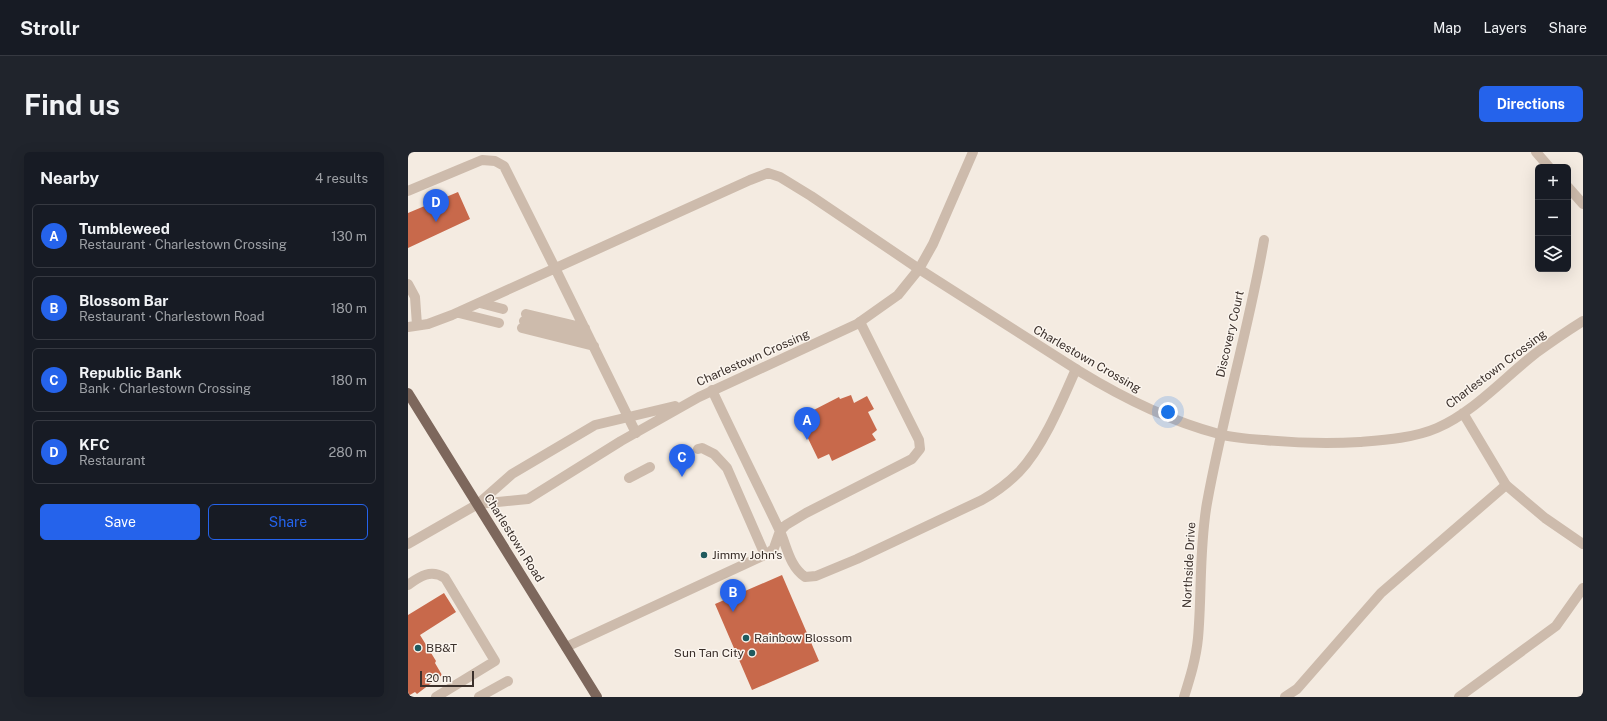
<!DOCTYPE html>
<meta charset="utf-8">
<style>
:root{--surface:#171b24;--page:#20242c;--text:#f1f3f6;--muted:#9ea1a6;--line:#363941;--accent:#2563eb}
body{margin:0;font-family:"Public Sans",sans-serif;background:var(--page);color:var(--text)}
.controls{position:absolute;right:12px;top:12px;display:grid;overflow:hidden;border-radius:6px;box-shadow:0 4px 16px #0002}
.controls button{width:36px;height:36px;display:grid;place-items:center;padding:0;border:0;border-bottom:1px solid var(--line);background:var(--surface);color:var(--text);font:20px sans-serif}
.scale{position:absolute;left:12px;bottom:10px;width:54px;box-sizing:border-box;padding-left:4px;border:2px solid #3b302b;border-top:0;font-size:11px;line-height:14px;white-space:nowrap;color:#3b302b;-webkit-text-stroke:3px #fbf5ee;paint-order:stroke}
.you{position:absolute;left:760px;top:260px;width:14px;height:14px;margin:-10px;border:3px solid #fff;border-radius:50%;background:#1a73e8;box-shadow:0 0 0 6px #1a73e833}
.badge{display:grid;place-items:center;width:26px;height:26px;border-radius:50%;background:var(--accent);color:#fff;font-size:13px;font-weight:700}
.pin{position:absolute;translate:-50% -33px;filter:drop-shadow(0 1px 2px #0008)}
.pin::after{content:'';position:absolute;top:21px;width:14px;height:12px;background:inherit;clip-path:polygon(0 0,100% 0,50% 100%)}
.list{margin:0;padding:0;list-style:none}
h2{display:flex;justify-content:space-between;align-items:center;height:52px;margin:0;padding:0 16px;font-size:17px}
h2 small{font-size:13px;font-weight:400;color:var(--muted)}
.list li{display:grid;grid-template-columns:26px 1fr auto;gap:12px;align-items:center;box-sizing:border-box;height:64px;margin:0 8px 8px;padding:0 8px;border:1px solid var(--line);border-radius:6px}
.list b{display:block;font-size:15px;white-space:nowrap}
.list p{margin:0;font-size:13px;white-space:nowrap;color:var(--muted)}
.list em{font-size:13px;font-style:normal;color:var(--muted)}
.actions{display:flex;gap:8px;padding:12px 16px}
.actions a{flex:1;padding:9px 0;border:1px solid var(--accent);border-radius:6px;text-align:center;font-size:14px;color:var(--accent)}
.actions .main{background:var(--accent);color:#fff}
.icon{flex:none;width:22px;height:22px;fill:none;stroke:currentColor;stroke-width:2;stroke-linecap:round;stroke-linejoin:round}
.map{position:relative;flex:none;width:1175px;height:545px;overflow:hidden;border-radius:6px}
header{display:flex;align-items:center;gap:24px;box-sizing:border-box;height:56px;padding:0 20px;background:var(--surface);border-bottom:1px solid var(--line)}
header strong{font-size:19px}
nav{display:flex;gap:22px;margin-inline-start:auto;font-size:14px}
.intro{display:flex;align-items:center;justify-content:space-between;box-sizing:border-box;height:96px;padding:0 24px}
h1{margin:0;font-size:28px}
.button{padding:10px 18px;border-radius:6px;background:var(--accent);color:#fff;font-size:14px;font-weight:700}
main{display:flex;gap:24px;padding:0 24px}
aside{flex:1;background:var(--surface);border-radius:6px;box-shadow:0 4px 16px #0002}
.map>svg:first-child{display:block}
.building{fill:#c8694b}
.lines{fill:none;stroke-linecap:round;stroke-linejoin:round}
.lane{stroke:#cdbbac;stroke-width:10}
.street{stroke:#cdbbac;stroke-width:10}
.primary{stroke:#7d675c;stroke-width:10}
.poi-dot{fill:#1f5a5e;stroke:#fbf5ee;stroke-width:1.5}
.labels{text-anchor:middle;dominant-baseline:central;stroke-width:3;stroke-linejoin:round;paint-order:stroke}
.street-label{font-size:12px;fill:#3b302b;stroke:#fbf5ee}
.poi-label{font-size:12px;fill:#3b302b;stroke:#fbf5ee;text-anchor:start}
</style>
<header>
<strong>Strollr</strong>
<nav><a>Map</a><a>Layers</a><a>Share</a></nav>
</header>
<div class="intro"><h1>Find us</h1><a class="button">Directions</a></div>
<main>
<aside>
<h2>Nearby<small>4 results</small></h2>
<ul class="list">
<li><span class="badge">A</span><div><b>Tumbleweed</b><p>Restaurant · Charlestown Crossing</p></div><em>130 m</em></li>
<li><span class="badge">B</span><div><b>Blossom Bar</b><p>Restaurant · Charlestown Road</p></div><em>180 m</em></li>
<li><span class="badge">C</span><div><b>Republic Bank</b><p>Bank · Charlestown Crossing</p></div><em>180 m</em></li>
<li><span class="badge">D</span><div><b>KFC</b><p>Restaurant</p></div><em>280 m</em></li>
</ul>
<div class="actions"><a class="main">Save</a><a>Share</a></div>
</aside>
<div class="map">
<svg width="1175" height="545" viewBox="0 0 1175 545">
<rect width="100%" height="100%" fill="#f4ebe1"/>
<path class="building" d="M50 40 62 67 0 96V61Z
M443 243 446 251 459 244 466 257 460 260 469 278 464 282 468 288 424 309 421 302 410 307 394 274 400 270 396 263 431 245 432 247Z
M374 423 411 509 344 538 307 452Z
M36 441 48 460 12 483 28 509 27 511 34 523 9 542 7 540 0 544V463Z"/>
<g class="lines">
<path class="lane" d="M1128 0 1141 15
M1160 35 1175 52
M0 39 74 8 87 9 96 14 147 116 228 281
M0 132 7 145 9 173
M72 151 95 157
M51 161 91 171
M118 162 177 176
M116 169 181 185
M0 175 20 172 44 163 342 28 360 21 372 25 403 44 511 117
M114 176 186 194
M304 238C326 285 349 331 371 377 379 394 381 414 397 425L408 424 449 407 574 348C588 340 600 331 611 320 635 295 654 249 668 217
M290 297 294 296 306 302 319 316 357 403
M221 326 242 315
M0 392 70 352
M0 433C12 424 23 417 37 426L87 509 28 545
M158 495 361 401 366 396 372 379 378 373 398 361 504 307 512 297 511 288 452 170
M71 545 100 529
M776 545C782 526 788 507 790 486 794 441 791 396 799 351 815 262 841 176 856 88
M877 545 889 537 973 441 1098 333
M1051 545 1148 474 1175 436"/>
<path class="street" d="M511 117 525 92 565 0
M1055 261 1098 333 1137 366 1175 392
M70 352 120 347 213 289 291 245 449 172 490 143 511 117 671 219C715 246 762 269 811 282 825 286 841 287 856 288 888 291 920 292 952 290 977 288 1006 286 1029 276 1066 260 1097 225 1128 201 1143 190 1159 179 1175 169
M70 352 104 322 187 273 267 254"/>
<path class="primary" d="M0 241 189 545"/>
</g>
<g class="poi-dot">
<circle cx="296" cy="403" r="4"/>
<circle cx="338" cy="486" r="4"/>
<circle cx="10" cy="496" r="4"/>
<circle cx="344" cy="501" r="4"/>
</g>
<g class="labels">
<g class="street-label">
<text transform="translate(822 182) rotate(-77)">Discovery Court</text>
<text transform="translate(345 206) rotate(-24)">Charlestown Crossing</text>
<text transform="translate(679 207) rotate(30)">Charlestown Crossing</text>
<text transform="translate(1088 217) rotate(-37)">Charlestown Crossing</text>
<text transform="translate(106 386) rotate(58)">Charlestown Road</text>
<text transform="translate(781 413) rotate(-87)">Northside Drive</text>
</g>
<g class="poi-label">
<text x="304" y="403">Jimmy John's</text>
<text x="346" y="486">Rainbow Blossom</text>
<text x="18" y="496">BB&amp;T</text>
<text x="336" y="501" text-anchor="end">Sun Tan City</text>
</g>
</g>
</svg>
<div class="controls">
<button>+</button>
<button>−</button>
<button><svg class="icon" aria-label="layers" viewBox="0 0 24 24"><path d="M12 4l9 5-9 5-9-5zM3 14l9 5 9-5"/></svg></button>
</div>
<div class="scale">20 m</div>
<div class="you"></div>
<div class="pin badge" style="left:399px;top:288px">A</div>
<div class="pin badge" style="left:325px;top:460px">B</div>
<div class="pin badge" style="left:274px;top:325px">C</div>
<div class="pin badge" style="left:28px;top:70px">D</div>
</div>
</main>
